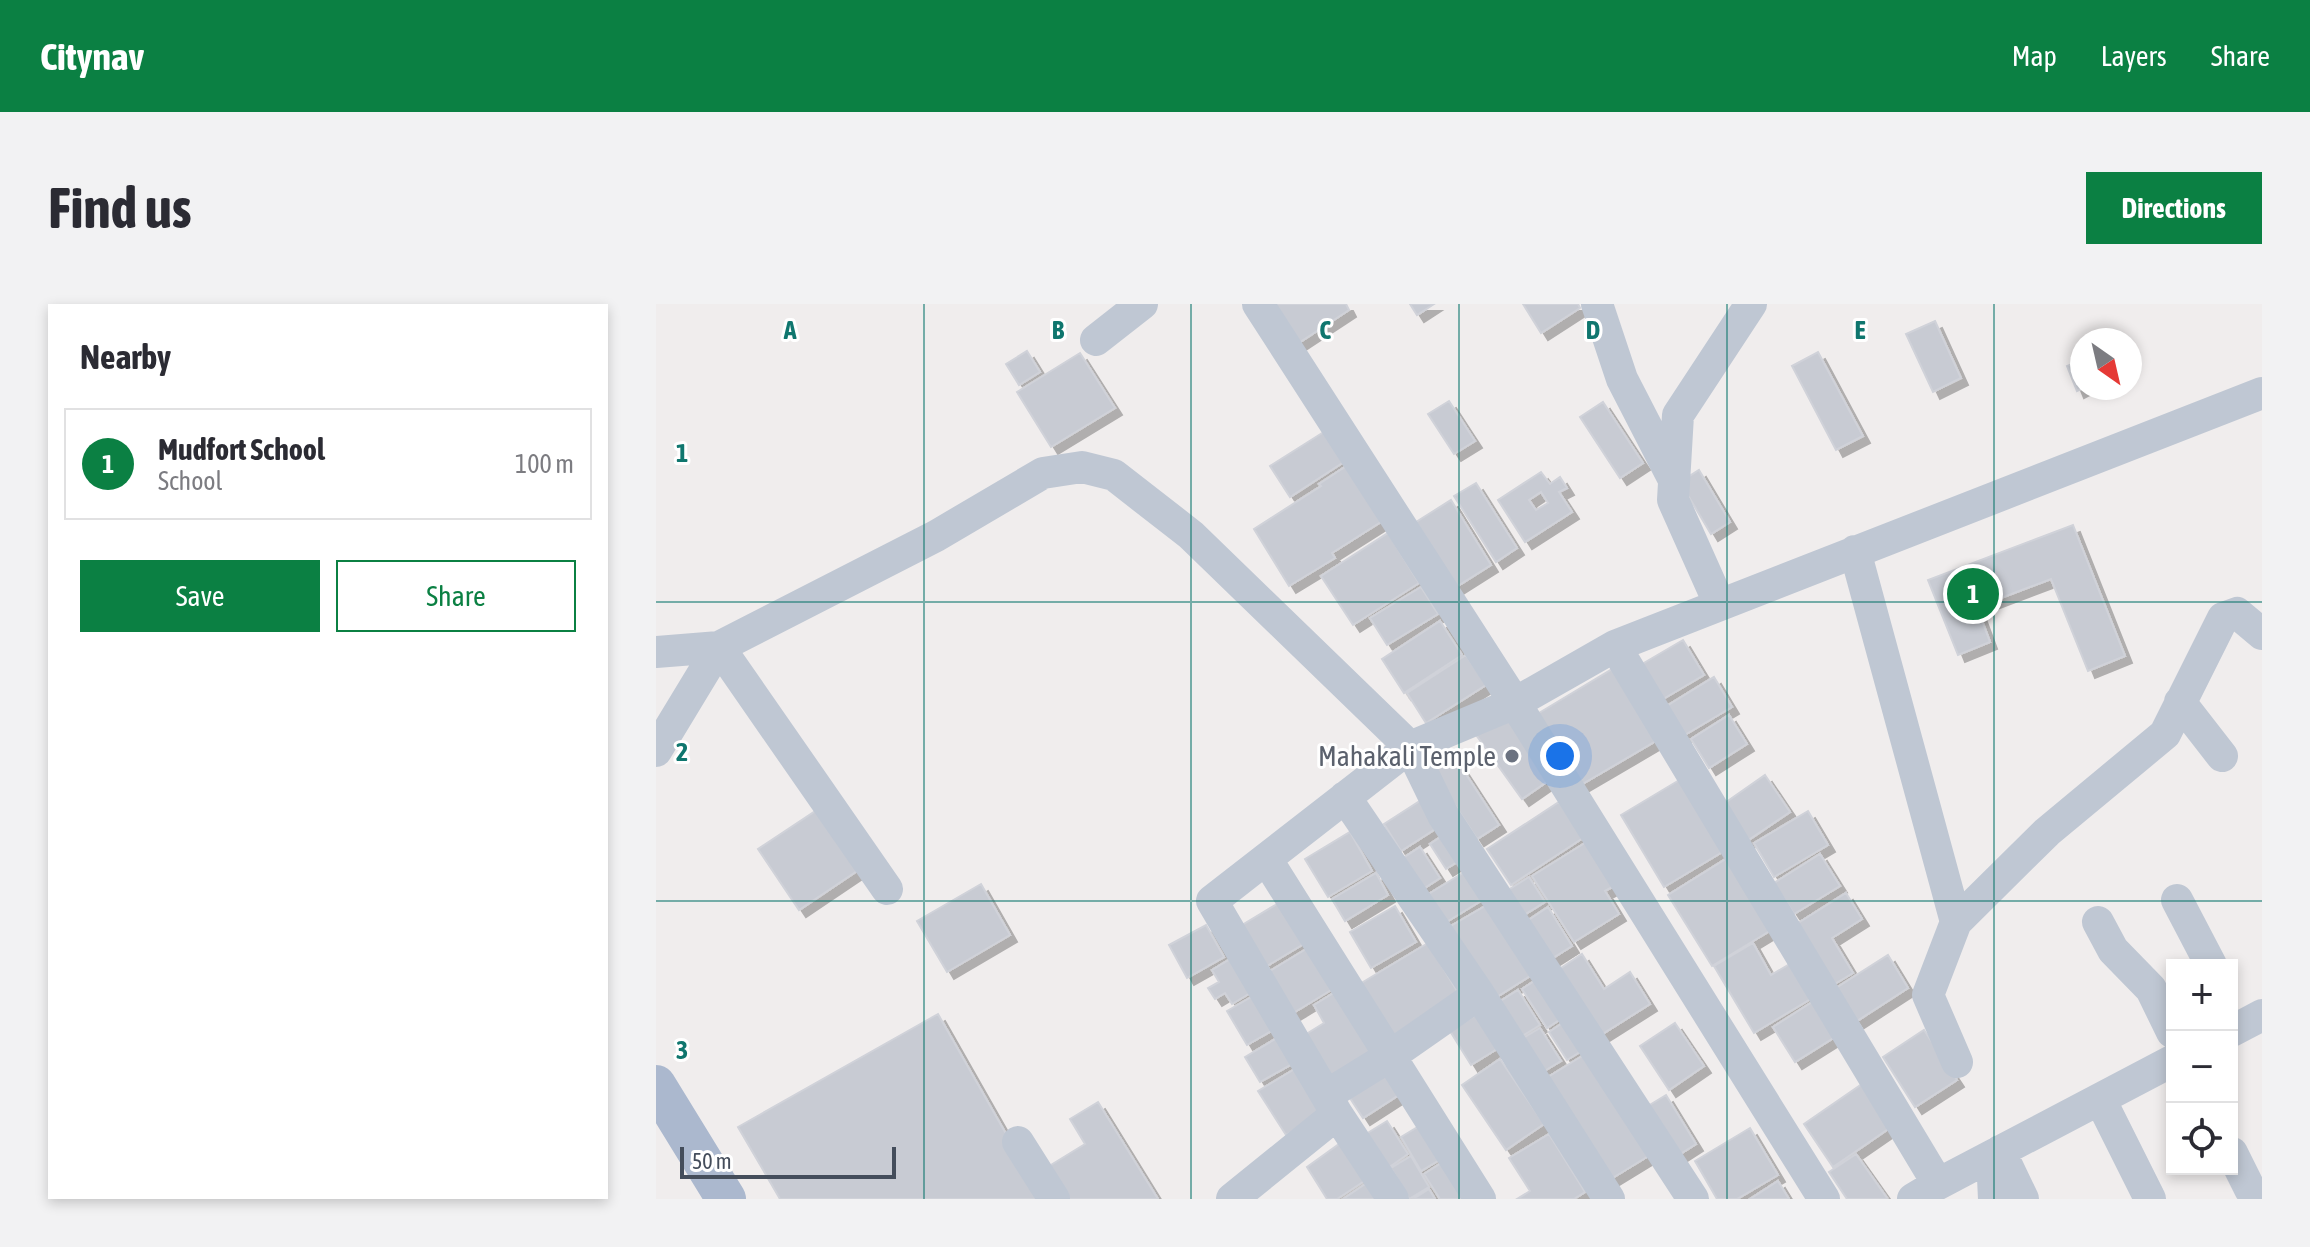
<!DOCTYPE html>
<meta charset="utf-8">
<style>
:root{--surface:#fff;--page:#f2f2f3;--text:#2b2b33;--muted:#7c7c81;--line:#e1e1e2;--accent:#0b8043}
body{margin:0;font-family:"Asap Condensed",sans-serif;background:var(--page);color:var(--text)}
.controls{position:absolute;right:24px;bottom:24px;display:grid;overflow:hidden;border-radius:0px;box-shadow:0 4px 12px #0003}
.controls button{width:72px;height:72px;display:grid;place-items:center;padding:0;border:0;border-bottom:2px solid var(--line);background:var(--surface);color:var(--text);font:40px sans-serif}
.compass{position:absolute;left:1414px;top:24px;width:72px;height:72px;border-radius:50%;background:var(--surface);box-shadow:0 4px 12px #0003;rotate:146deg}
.scale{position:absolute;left:24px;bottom:20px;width:216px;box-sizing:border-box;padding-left:8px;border:4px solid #444d5b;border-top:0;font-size:22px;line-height:28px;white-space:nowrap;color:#444d5b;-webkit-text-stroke:6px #fff;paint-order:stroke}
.you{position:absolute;left:904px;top:452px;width:28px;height:28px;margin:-20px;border:6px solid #fff;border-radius:50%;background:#1a73e8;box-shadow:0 0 0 12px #1a73e833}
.badge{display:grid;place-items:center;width:52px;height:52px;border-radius:50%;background:var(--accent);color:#fff;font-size:26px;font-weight:700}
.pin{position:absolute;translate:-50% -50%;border:4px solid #fff;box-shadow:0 2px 8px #0006}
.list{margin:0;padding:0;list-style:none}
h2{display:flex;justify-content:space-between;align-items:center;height:104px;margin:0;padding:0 32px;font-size:34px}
h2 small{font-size:26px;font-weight:400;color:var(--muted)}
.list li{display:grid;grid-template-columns:52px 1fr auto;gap:24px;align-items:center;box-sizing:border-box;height:112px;margin:0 16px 16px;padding:0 16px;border:2px solid var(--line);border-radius:0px}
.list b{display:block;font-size:30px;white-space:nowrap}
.list p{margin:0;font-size:26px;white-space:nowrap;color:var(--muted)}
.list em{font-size:26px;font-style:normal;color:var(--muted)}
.actions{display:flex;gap:16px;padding:24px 32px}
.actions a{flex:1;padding:18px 0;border:2px solid var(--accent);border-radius:0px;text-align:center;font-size:28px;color:var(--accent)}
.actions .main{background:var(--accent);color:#fff}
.icon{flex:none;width:44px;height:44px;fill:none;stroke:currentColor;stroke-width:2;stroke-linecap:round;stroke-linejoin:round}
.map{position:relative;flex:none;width:1606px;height:895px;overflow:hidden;border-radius:0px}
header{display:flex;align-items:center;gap:48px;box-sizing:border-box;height:112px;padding:0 40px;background:var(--accent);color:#fff}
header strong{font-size:38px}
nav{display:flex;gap:44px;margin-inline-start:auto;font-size:28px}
.intro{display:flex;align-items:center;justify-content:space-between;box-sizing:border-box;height:192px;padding:0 48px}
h1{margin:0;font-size:56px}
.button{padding:20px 36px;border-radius:0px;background:var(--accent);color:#fff;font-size:28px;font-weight:700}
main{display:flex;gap:48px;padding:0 48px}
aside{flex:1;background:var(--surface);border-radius:0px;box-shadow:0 4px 12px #0003}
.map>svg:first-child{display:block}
.building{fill:#c8cbd3;stroke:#d0d2d9;stroke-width:2;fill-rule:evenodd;filter:url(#shadow)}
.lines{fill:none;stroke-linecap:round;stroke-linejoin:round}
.minor{stroke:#bfc7d3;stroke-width:32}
.major{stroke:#abb8ce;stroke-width:40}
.grid{fill:none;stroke:#0f766e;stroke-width:2;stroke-opacity:0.55}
.worship-dot{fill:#6b7280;stroke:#fff;stroke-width:3}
.labels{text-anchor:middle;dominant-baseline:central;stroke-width:6;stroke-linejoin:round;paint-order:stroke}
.worship-label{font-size:28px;fill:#5b616d;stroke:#fff;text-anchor:end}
.grid-label{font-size:26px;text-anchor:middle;font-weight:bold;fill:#0f766e;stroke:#fff;stroke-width:6;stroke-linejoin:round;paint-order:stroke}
</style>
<header>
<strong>Citynav</strong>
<nav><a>Map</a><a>Layers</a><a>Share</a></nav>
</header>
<div class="intro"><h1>Find us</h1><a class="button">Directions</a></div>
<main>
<aside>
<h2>Nearby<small></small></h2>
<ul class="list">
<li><span class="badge">1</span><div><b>Mudfort School</b><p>School</p></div><em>100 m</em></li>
</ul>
<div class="actions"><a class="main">Save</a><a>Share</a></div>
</aside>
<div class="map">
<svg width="1606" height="895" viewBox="0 0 1606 895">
<defs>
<filter id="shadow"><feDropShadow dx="7" dy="7" stdDeviation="0" flood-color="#0004"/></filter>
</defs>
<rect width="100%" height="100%" fill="#f0eded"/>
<path class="building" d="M611 0H690L693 6 638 42Z
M754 0H778L761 11Z
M867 0H922L924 4 885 29Z
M1279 17 1305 74 1277 88 1250 30Z
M371 47 384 68 363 81 350 60Z
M1162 48 1207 132 1180 146 1136 62Z
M424 49 459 104 395 143 361 88Z
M1426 56 1427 84 1421 87 1411 62Z
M793 97 819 137 798 150 772 110Z
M947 98 987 159 964 174 924 113Z
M674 124 694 154 634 193 614 162Z
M692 161 728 216 676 249 679 254 633 282 598 225 665 182 663 180Z
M1043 166 1074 218 1055 230 1024 178Z
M885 168 894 180 904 173 911 184 903 188 916 208 869 238 842 196ZM885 188 892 199 880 206 873 196Z
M820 179 861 244 840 258 798 192Z
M795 196 835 261 800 283 760 218Z
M1417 221 1469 352 1432 367 1395 275 1321 303 1334 338 1302 351 1272 276Z
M732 229 763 279 697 321 665 272Z
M765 283 782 310 731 341 714 314Z
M784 317 806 351 748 389 726 355Z
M1027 336 1048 371 1002 398 981 363Z
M810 351 830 381 770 419 751 389Z
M963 361 1005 434 918 485 873 415Z
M1058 373 1076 403 1027 432 1009 403Z
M849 410 892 477 866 495 818 428Z
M1073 411 1091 440 1053 464 1035 435Z
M793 444 843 521 821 535 771 458Z
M1109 471 1134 508 1091 537 1066 501Z
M1025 475 1068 547 1008 583 965 511Z
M767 495 784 522 745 547 728 520Z
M903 498 927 534 855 581 831 545Z
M164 504 204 565 143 606 102 545Z
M1152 507 1172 541 1118 573 1098 539Z
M694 528 716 567 672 593 649 555Z
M789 530 806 555 790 565 774 540Z
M932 537 960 581 949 587 963 610 918 638 876 572Z
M764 543 784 574 764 587 744 556Z
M1164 550 1184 582 1138 610 1118 579Z
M1073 553 1117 625 1056 662 1012 591Z
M810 567 828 595 789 619 771 591Z
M720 569 732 591 689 617 676 595Z
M873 573 889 598 860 616 844 591Z
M325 580 354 631 291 668 261 617Z
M1190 589 1206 615 1176 634 1197 669 1177 681 1139 621Z
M626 597 651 638 611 662 586 621Z
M836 598 879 669 836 696 793 623Z
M739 602 760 638 715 664 694 628Z
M892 603 916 642 892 657 868 619Z
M550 621 568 653 531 674 513 641Z
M772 639 807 697 736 738 702 681Z
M1097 639 1115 671 1137 658 1158 693 1098 729 1058 662Z
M655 642 680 683 634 711 609 670Z
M926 650 948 685 974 668 994 700 940 734 899 668Z
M1232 651 1252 684 1201 717 1180 684Z
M576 654 596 688 576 700 569 689 559 695 552 684 563 678 556 666Z
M889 670 914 709 891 724 866 685Z
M684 685 723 749 675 779 647 732 668 719 658 701Z
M862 686 884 721 860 736 838 701Z
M597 692 617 726 591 741 571 707Z
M1164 693 1187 728 1139 758 1117 723Z
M825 708 846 742 815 761 794 727Z
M282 710 387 895H124L82 823Z
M914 714 932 743 911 756 893 728Z
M1019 719 1048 762 1013 786 984 742Z
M884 724 905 757 885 769 864 736Z
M1268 726 1301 776 1259 803 1227 753Z
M621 734 636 760 604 778 589 753Z
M936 746 999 848 950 878 887 776Z
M844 755 888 820 850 846 806 781Z
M642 763 669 807 630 831 602 787Z
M732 766 746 789 707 814 692 791Z
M1209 778 1238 821 1177 863 1148 820Z
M1010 791 1040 840 1018 854 987 805Z
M442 798 502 895H409L390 864 429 840 414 815Z
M731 817 752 850 732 864 710 830Z
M770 818 790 852 765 867 745 833Z
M1094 824 1122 871 1081 895H1061L1039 857Z
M893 830 929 888 918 895H861L874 887 853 854Z
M690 835 713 874 681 895H671L651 863Z
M1200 850 1231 894 1229 895H1191L1173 868Z
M755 852 773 883 753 895 735 864Z
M790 856 813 895H784L768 870Z
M715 876 731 895H687Z
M1122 877 1133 895H1094Z
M773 885 779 895H757Z"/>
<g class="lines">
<path class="minor" d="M602 0 859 399 1168 895
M941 0 966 75 1018 176
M440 36 486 0
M1199 247 1300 618
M1063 299 1017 196 1022 111 1095 0
M959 342 1282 880
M0 348 63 343 280 232 387 169 426 163 458 171 535 231 754 443 787 511 1037 895
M1524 398 1566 452
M0 447 63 343 231 585
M689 493 823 690 953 895
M611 556 824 895
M1521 596 1555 661
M1442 618 1457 646 1495 685 1516 728
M1576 727 1606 711
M1301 758 1272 691 1300 618 1391 528 1509 430 1567 314 1581 309 1606 330
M671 791 734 752 823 690
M1444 795 1494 895
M681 810 737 895
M362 838 398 895
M1344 847 1367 895
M1576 849 1594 885
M1336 852 1338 895
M576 895 681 810 556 597 754 443 859 399 959 342 1606 89
M1257 895 1282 880 1516 757"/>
<path class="major" d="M0 781 70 895"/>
</g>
<path class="grid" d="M268 0V895M535 0V895M803 0V895M1071 0V895M1338 0V895M0 298H1606M0 597H1606"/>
<circle class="worship-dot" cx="856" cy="452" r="8"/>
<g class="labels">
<g class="worship-label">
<text x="840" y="452">Mahakali Temple</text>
</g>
</g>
<g class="grid-label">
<text x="134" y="35">A</text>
<text x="402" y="35">B</text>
<text x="669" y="35">C</text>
<text x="937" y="35">D</text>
<text x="1204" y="35">E</text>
<text x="26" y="158">1</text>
<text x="26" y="457">2</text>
<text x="26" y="755">3</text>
</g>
</svg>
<div class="controls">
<button>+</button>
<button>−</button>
<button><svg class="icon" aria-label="locate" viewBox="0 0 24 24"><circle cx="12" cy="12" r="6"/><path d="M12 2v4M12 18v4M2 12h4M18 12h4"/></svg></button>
</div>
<svg class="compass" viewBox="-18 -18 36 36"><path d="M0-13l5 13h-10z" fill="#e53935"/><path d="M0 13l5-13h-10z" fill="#7c7c81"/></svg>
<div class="scale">50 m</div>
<div class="you"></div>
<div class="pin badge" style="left:1317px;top:290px">1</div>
</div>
</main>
